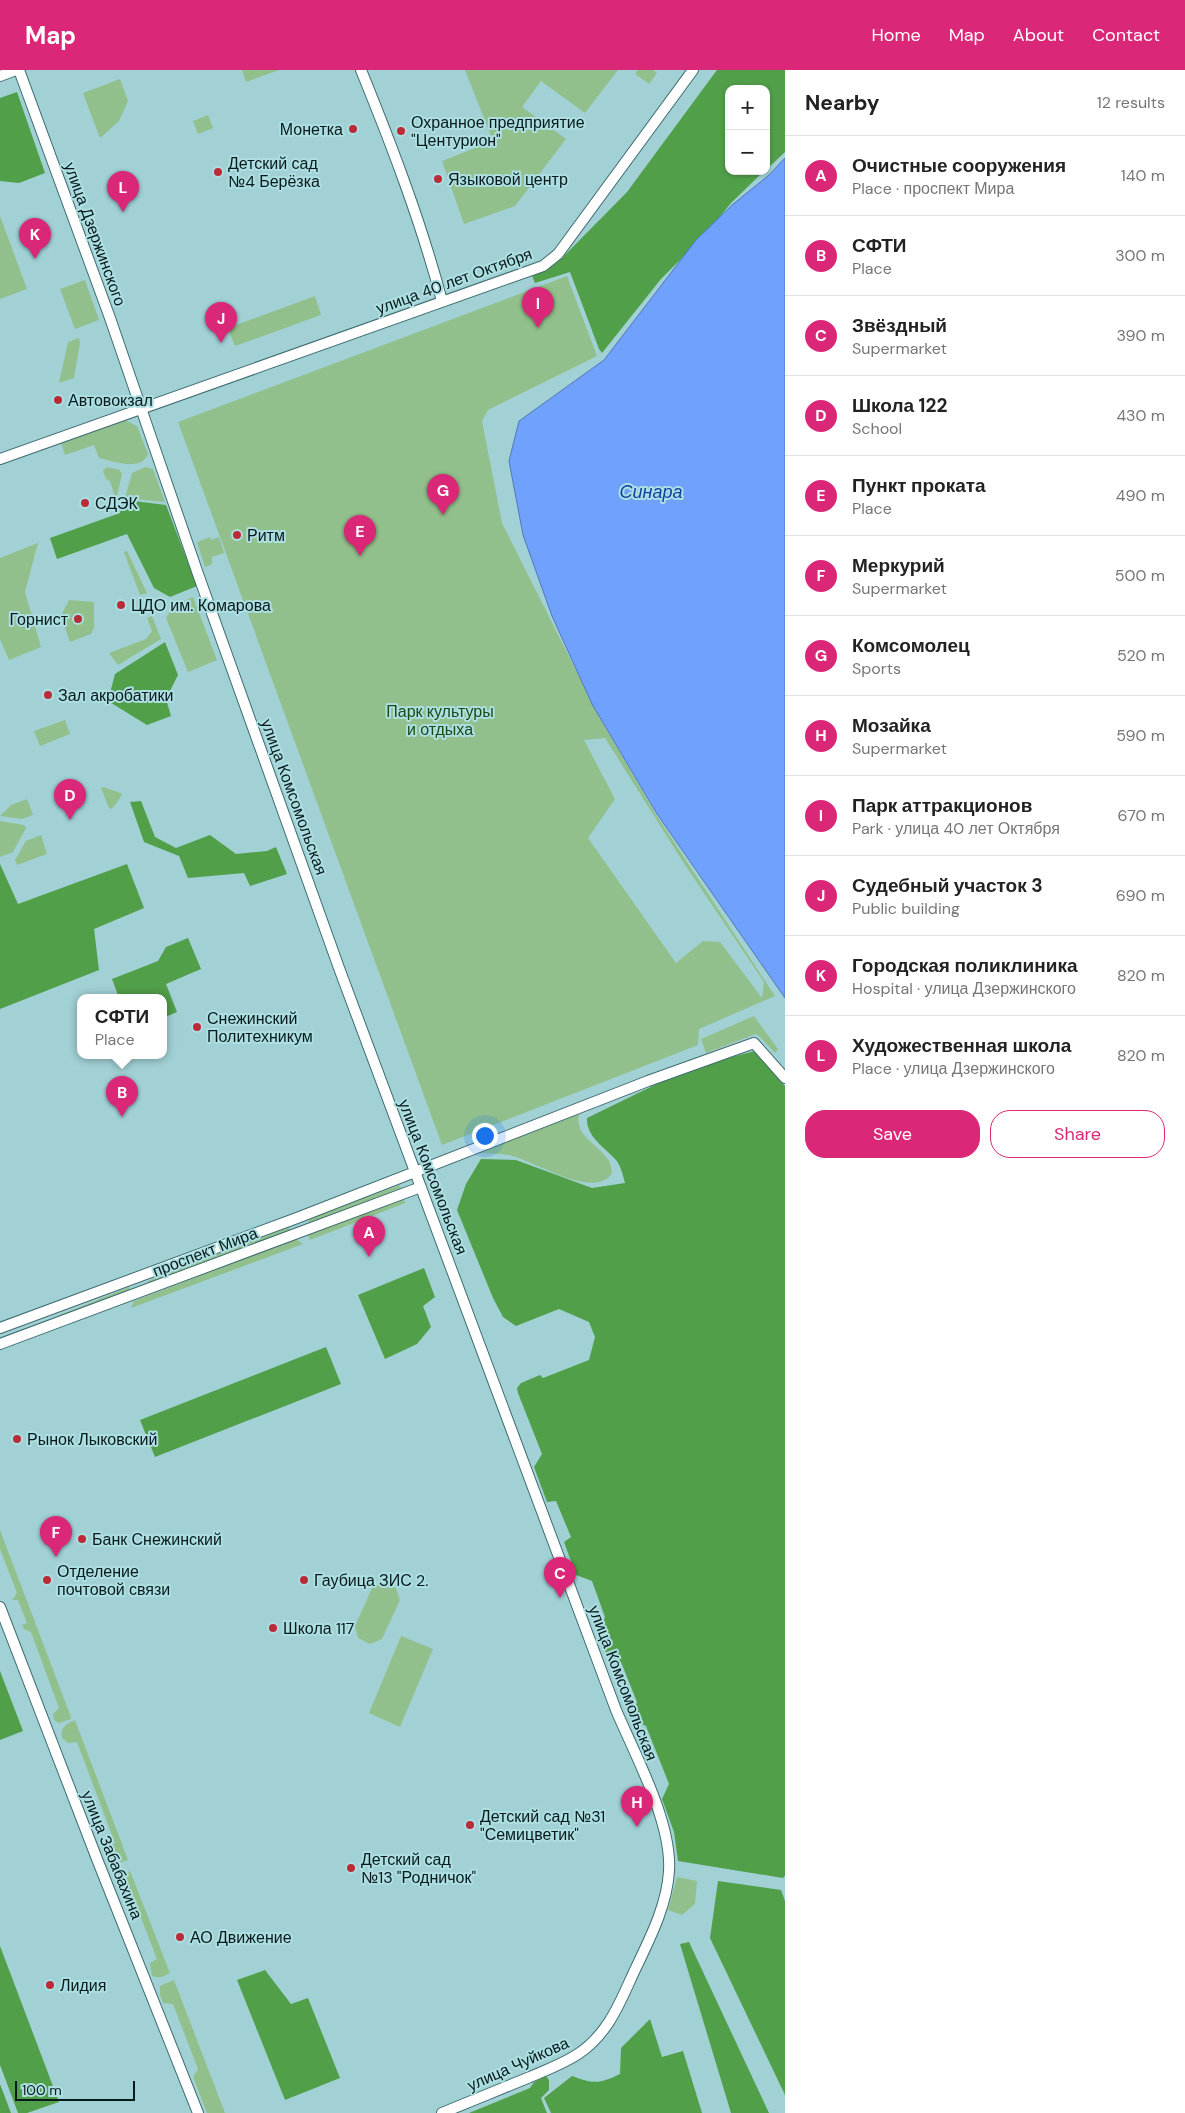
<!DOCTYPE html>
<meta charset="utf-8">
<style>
:root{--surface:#fff;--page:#f6f6f6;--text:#222;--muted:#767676;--line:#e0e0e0;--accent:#db2777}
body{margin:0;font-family:"DM Sans",sans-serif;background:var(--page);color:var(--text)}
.controls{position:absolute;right:15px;top:15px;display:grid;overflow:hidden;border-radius:10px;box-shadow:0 1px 4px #0004}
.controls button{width:45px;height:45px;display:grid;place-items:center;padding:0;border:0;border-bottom:1px solid var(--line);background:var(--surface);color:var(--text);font:25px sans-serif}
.scale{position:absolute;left:15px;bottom:12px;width:120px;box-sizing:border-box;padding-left:5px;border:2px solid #071a1b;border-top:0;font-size:14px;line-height:18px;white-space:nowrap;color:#071a1b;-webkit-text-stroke:4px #addee2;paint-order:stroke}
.you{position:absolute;left:484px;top:1065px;width:18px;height:18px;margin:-12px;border:4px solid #fff;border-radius:50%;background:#1a73e8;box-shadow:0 0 0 8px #1a73e833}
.badge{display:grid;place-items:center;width:32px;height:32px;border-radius:50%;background:var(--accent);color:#fff;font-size:16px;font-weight:700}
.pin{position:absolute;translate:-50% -41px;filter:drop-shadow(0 1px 2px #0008)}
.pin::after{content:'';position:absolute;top:26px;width:18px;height:15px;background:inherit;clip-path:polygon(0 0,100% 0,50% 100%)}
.popup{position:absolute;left:77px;top:924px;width:90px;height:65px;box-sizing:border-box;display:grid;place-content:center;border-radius:10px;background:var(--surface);filter:drop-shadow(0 1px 4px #0005);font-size:16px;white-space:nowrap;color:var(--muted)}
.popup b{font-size:19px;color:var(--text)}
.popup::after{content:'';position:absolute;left:50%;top:100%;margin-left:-10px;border:10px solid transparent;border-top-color:var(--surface)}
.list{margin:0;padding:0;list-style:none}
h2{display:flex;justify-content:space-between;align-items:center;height:65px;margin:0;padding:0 20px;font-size:21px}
h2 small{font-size:16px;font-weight:400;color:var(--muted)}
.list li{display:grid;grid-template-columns:32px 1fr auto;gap:15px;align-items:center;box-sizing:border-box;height:80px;padding:0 20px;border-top:1px solid var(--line)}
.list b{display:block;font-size:19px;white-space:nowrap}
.list p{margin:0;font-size:16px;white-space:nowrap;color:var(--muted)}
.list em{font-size:16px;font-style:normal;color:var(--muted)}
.actions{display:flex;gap:10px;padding:15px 20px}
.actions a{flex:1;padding:11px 0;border:1px solid var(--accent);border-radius:20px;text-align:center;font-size:18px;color:var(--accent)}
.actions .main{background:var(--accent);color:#fff}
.map{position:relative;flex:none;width:785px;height:2043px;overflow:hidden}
header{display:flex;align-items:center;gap:30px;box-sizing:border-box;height:70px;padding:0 25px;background:var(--accent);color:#fff}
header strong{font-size:24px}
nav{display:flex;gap:28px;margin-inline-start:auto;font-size:18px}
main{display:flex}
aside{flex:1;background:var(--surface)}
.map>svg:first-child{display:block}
.green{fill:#92c08c;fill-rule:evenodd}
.forest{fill:#519f49}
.water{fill:#70a1fc;stroke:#5078b8}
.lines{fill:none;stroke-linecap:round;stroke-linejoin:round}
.minor-casing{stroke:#3e6c70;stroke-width:12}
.minor{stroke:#fff;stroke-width:10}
.poi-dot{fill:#bb2a37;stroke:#addee2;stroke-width:2}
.labels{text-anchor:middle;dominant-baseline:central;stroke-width:4;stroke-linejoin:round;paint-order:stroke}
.poi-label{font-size:16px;fill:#071a1b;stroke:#addee2;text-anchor:start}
.street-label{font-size:16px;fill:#071a1b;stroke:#addee2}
.park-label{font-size:16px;fill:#174c12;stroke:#addee2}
.water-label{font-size:18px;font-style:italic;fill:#0d42a9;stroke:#addee2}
</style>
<header>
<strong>Map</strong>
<nav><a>Home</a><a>Map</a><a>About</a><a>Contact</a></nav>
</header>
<main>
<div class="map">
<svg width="785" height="2043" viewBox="0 0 785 2043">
<rect width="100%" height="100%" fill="#a1d1d5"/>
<path class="green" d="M242 0H279L246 12Z
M465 0H618L585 43 541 11 522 37 566 69 515 136 464 154 442 91 493 71Z
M638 0H653L657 3 649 14 635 4Z
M120 9 128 31 119 51 100 68 83 23Z
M208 45 213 58 198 64 193 51Z
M0 146 27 219 0 229Z
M567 206 597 286 488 340 482 351 502 453 601 650 655 743 775 926 699 959 698 975 442 1075 178 352ZM605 668 683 792 764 912 762 928 720 872 703 871 676 893 588 768 615 729 584 670Z
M85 210 99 250 75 259 60 219Z
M315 226 321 245 235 276 228 258Z
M79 268 80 273 74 308 59 313 68 272Z
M125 350 137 356 148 384C141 402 113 391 99 388L94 375 65 385 61 373 68 368 89 364Z
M107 397 120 400 122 404 117 426 115 427 110 411 106 409 103 401Z
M145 397 153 399 165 432 125 428 132 403Z
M210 467 211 470 219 467 224 483 212 487V494L205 497 197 472Z
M38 473 25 522 41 577 9 590 0 569V488Z
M127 481 147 523 140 525 124 482Z
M193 527 217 590 188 602 166 548 174 535Z
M69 530 94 532V558L91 564 70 572 61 546Z
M152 546 161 569 118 595 109 583 146 569 152 561 147 548Z
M65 650 70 664 40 676 34 661Z
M103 717 121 723 122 725 112 739 109 738 101 718Z
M27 729 33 745 22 749 0 746 11 735Z
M0 751 24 755 26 758 13 782 0 787Z
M41 765 47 784 17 795 15 790 26 771Z
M754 946 778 979 775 983 760 967 756 964 706 983 701 969Z
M580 1039C572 1067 597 1072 609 1091 611 1094 611 1099 612 1103 595 1131 533 1090 509 1085 498 1083 485 1084 474 1083Z
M400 1115 401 1118 309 1153 308 1149Z
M403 1127 405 1133 310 1170 308 1165Z
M289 1157 290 1160 149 1214 148 1211Z
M296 1169 303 1174 131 1238 134 1231Z
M129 1217 130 1221 59 1249 58 1246Z
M0 1460 71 1647V1649L59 1653 54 1650 53 1644 59 1638 31 1562 24 1559 22 1555 27 1553 18 1530H12L17 1523 0 1479Z
M383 1513 396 1518 400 1530 382 1569 370 1574 358 1568 355 1556 372 1518Z
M401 1566 433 1579 400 1657 369 1643Z
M75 1650 128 1790 119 1793 111 1792 107 1784 108 1777 115 1773 77 1672 68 1673 62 1668C60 1657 66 1654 75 1650Z
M130 1801 170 1903C164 1906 159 1909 152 1906L150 1893 157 1889 130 1819 119 1820 116 1812 119 1806Z
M677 1807 697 1811 695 1834 682 1845 668 1840Z
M174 1910 225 2043H207L193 2007 198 1999 173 1934 163 1933 160 1925V1916Z"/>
<path class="forest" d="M717 0H785V82L766 100V19H729V101H764L731 133 705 165 661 209 602 283 599 279 570 202 535 213 531 203 551 196 562 188 627 122Z
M17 22 45 103 19 113 0 111V28Z
M125 430 166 435 197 516 170 527 154 518 127 464 57 489 50 468 120 443 122 433Z
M165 572 178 605 166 629 171 646 147 655 108 631 115 604Z
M141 731 155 767 176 778 210 765 236 784 267 781 276 777 287 804 250 816 244 803 188 808 179 786 144 772 130 732Z
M0 794 18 834 127 794 144 838 94 859 99 900 0 939Z
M188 868 201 899 166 914 177 942 163 948V928H119L112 909 158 891 166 877Z
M755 981 785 1016V1806L783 1808 678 1791 674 1762 662 1729 669 1714 646 1656 631 1649 637 1632 621 1592 608 1589 599 1563 605 1547 592 1511 576 1505 564 1472 571 1467 556 1431 547 1432 534 1397 542 1384 518 1323 517 1318 521 1313 540 1305 543 1308 589 1290 595 1267 589 1252 559 1239 516 1256 503 1247 493 1228 457 1140 466 1114 481 1089 516 1090 592 1118 625 1113C623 1106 621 1096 616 1090 605 1077 586 1067 587 1048L669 1008 712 992Z
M424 1198 435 1227 423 1236 431 1257 417 1274 385 1289 358 1225Z
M326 1277 341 1314 155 1387 140 1350Z
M0 1601 23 1661 0 1670Z
M718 1811 781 1820 785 1831V2025L710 1868Z
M689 1872 769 2043H731L680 1874Z
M0 1876 59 2032 27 2043H18L0 1995Z
M265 1900 291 1934 308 1928 340 2008 285 2030 237 1910Z
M650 1949 662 1987 683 1981 702 2043H551L544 2028 572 2006C593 2014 600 2014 620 2004L621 1978Z
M546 2006 549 2010V2020L541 2028 547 2043H469L530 2018 534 2012Z
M0 2014 11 2043H0Z"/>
<path class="water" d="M785 88V928L657 744 592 634 552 546 523 465 509 391 519 351 604 290 696 170 732 135 769 105Z"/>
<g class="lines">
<defs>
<path id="minor" d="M19 0 110 248 198 504 339 898 616 1640C635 1685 672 1752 669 1801 667 1837 648 1872 633 1904 619 1935 607 1965 578 1984 563 1994 546 2000 530 2007 501 2019 471 2031 442 2043
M361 0C392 76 421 152 442 231
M0 6 16 0
M0 389 543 196 558 184 693 0
M0 1258 297 1148 648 1011 754 973 785 1008
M0 1274 421 1117
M0 1537 97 1789 198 2043"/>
</defs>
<use href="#minor" class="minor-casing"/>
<use href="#minor" class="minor"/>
</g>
<g class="poi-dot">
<circle cx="353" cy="59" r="5"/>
<circle cx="401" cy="61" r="5"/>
<circle cx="218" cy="102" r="5"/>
<circle cx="438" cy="109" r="5"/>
<circle cx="58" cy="330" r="5"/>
<circle cx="85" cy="433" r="5"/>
<circle cx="237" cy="465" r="5"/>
<circle cx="121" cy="535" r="5"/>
<circle cx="78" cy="549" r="5"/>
<circle cx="48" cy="625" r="5"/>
<circle cx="197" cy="957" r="5"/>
<circle cx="17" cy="1369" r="5"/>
<circle cx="82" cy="1469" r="5"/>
<circle cx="47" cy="1510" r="5"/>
<circle cx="304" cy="1510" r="5"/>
<circle cx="273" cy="1558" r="5"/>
<circle cx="470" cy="1755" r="5"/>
<circle cx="351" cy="1798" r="5"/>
<circle cx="180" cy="1867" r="5"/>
<circle cx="50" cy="1915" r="5"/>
</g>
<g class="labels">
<g class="poi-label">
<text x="411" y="52">Охранное предприятие<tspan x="411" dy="18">"Центурион"</tspan></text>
<text x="343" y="59" text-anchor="end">Монетка</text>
<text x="228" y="93">Детский сад<tspan x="228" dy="18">№4 Берёзка</tspan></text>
<text x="448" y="109">Языковой центр</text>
<text x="68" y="330">Автовокзал</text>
<text x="95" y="433">СДЭК</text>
<text x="247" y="465">Ритм</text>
<text x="131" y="535">ЦДО им. Комарова</text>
<text x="68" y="549" text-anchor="end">Горнист</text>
<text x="58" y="625">Зал акробатики</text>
<text x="207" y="948">Снежинский<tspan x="207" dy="18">Политехникум</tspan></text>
<text x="27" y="1369">Рынок Лыковский</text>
<text x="92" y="1469">Банк Снежинский</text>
<text x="57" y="1501">Отделение<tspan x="57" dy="18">почтовой связи</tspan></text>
<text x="314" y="1510">Гаубица ЗИС 2.</text>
<text x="283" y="1558">Школа 117</text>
<text x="480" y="1746">Детский сад №31<tspan x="480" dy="18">"Семицветик"</tspan></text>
<text x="361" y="1789">Детский сад<tspan x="361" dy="18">№13 "Родничок"</tspan></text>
<text x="190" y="1867">АО Движение</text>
<text x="60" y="1915">Лидия</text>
</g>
<g class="street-label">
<text transform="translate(95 164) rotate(70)">улица Дзержинского</text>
<text transform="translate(454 211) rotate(-20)">улица 40 лет Октября</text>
<text transform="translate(294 727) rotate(70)">улица Комсомольская</text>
<text transform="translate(433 1107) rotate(69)">улица Комсомольская</text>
<text transform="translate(205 1182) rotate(-21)">проспект Мира</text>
<text transform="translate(623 1613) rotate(69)">улица Комсомольская</text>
<text transform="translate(112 1785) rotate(68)">улица Забабахина</text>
<text transform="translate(518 1994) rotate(-24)">улица Чуйкова</text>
</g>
<g class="park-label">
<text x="440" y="641">Парк культуры<tspan x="440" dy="18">и отдыха</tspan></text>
</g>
<g class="water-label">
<text x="651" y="422">Синара</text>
</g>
</g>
</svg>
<div class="controls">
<button>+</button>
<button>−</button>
</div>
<div class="scale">100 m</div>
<div class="you"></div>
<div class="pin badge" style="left:369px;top:1187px">A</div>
<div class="pin badge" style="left:122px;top:1047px">B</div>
<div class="popup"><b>СФТИ</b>Place</div>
<div class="pin badge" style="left:560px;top:1528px">C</div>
<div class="pin badge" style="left:70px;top:750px">D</div>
<div class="pin badge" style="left:360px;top:486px">E</div>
<div class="pin badge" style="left:56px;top:1487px">F</div>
<div class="pin badge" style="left:443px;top:445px">G</div>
<div class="pin badge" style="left:637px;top:1757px">H</div>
<div class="pin badge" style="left:538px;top:258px">I</div>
<div class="pin badge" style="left:221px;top:273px">J</div>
<div class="pin badge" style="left:35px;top:189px">K</div>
<div class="pin badge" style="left:123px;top:142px">L</div>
</div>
<aside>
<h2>Nearby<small>12 results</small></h2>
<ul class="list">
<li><span class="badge">A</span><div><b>Очистные сооружения</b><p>Place · проспект Мира</p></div><em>140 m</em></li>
<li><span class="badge">B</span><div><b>СФТИ</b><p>Place</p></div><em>300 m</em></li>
<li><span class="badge">C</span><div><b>Звёздный</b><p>Supermarket</p></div><em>390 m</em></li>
<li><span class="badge">D</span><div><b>Школа 122</b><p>School</p></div><em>430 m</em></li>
<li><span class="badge">E</span><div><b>Пункт проката</b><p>Place</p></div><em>490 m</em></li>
<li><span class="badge">F</span><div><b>Меркурий</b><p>Supermarket</p></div><em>500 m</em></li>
<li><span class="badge">G</span><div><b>Комсомолец</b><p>Sports</p></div><em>520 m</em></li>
<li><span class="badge">H</span><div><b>Мозайка</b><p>Supermarket</p></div><em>590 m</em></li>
<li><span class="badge">I</span><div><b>Парк аттракционов</b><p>Park · улица 40 лет Октября</p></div><em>670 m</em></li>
<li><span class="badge">J</span><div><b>Судебный участок 3</b><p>Public building</p></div><em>690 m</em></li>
<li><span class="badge">K</span><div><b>Городская поликлиника</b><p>Hospital · улица Дзержинского</p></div><em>820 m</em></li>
<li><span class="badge">L</span><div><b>Художественная школа</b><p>Place · улица Дзержинского</p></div><em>820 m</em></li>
</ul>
<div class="actions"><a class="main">Save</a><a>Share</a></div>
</aside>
</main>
